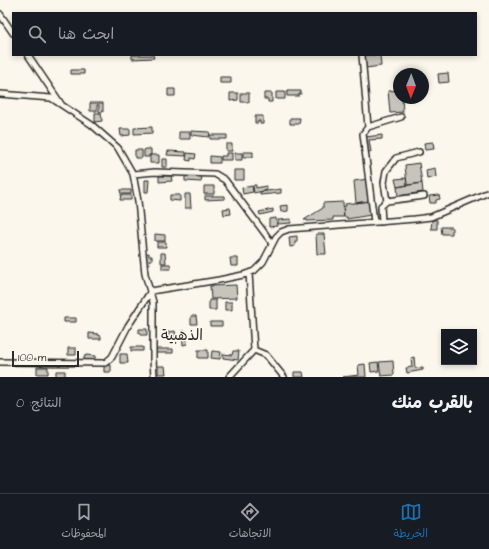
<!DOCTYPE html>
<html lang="ar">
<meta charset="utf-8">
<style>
:root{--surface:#171b24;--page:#242831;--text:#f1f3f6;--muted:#9ea1a6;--line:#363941;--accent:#1f6fb2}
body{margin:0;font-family:"Architects Daughter","Playpen Sans Arabic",sans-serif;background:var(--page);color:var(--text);direction:rtl}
.controls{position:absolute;right:12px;bottom:12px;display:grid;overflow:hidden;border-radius:0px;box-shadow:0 2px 6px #0003}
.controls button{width:36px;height:36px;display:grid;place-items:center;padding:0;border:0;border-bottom:1px solid var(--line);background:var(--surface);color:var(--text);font:20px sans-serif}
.compass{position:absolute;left:393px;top:68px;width:36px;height:36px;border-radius:50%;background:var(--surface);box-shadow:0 2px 6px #0003;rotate:181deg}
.scale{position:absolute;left:12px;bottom:10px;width:67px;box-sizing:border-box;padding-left:4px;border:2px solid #2b2b2b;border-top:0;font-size:11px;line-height:14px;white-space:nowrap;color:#2b2b2b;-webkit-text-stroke:3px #fbf7ec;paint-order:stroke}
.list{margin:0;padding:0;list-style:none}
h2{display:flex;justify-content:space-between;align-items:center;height:52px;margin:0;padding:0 16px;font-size:17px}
h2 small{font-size:13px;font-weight:400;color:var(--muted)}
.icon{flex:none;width:22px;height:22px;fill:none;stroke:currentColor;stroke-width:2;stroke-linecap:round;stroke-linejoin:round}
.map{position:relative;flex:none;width:489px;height:377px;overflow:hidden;direction:ltr}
.search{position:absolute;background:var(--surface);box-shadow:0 2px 6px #0003;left:12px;right:12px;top:12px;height:44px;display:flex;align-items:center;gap:10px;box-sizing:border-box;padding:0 14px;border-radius:0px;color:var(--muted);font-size:15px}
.sheet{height:116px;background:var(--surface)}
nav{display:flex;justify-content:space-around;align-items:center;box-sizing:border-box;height:56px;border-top:1px solid var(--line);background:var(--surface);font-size:11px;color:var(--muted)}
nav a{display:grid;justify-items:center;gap:2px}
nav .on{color:var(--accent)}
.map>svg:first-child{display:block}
.building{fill:#c7c4bc;stroke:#2b2b2b}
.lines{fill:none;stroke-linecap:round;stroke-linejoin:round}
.minor-casing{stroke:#2b2b2b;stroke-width:8}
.minor{stroke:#fbf7ec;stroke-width:5}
.labels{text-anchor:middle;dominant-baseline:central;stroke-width:3;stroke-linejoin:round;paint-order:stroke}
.quarter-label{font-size:15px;fill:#2b2b2b;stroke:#fbf7ec}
</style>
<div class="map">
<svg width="489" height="377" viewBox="0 0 489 377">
<rect width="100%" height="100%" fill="#fbf7ec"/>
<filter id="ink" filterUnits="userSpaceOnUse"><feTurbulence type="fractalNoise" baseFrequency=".025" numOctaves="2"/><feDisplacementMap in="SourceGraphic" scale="8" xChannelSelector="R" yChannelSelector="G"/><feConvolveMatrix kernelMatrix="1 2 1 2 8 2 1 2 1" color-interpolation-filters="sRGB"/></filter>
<g filter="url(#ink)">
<path class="building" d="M132 55H153L154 58 132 59Z
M365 55H380L381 66 366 68Z
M71 70H84V74H71Z
M448 73 449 82 439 83 438 74Z
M220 77H231V83H220Z
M168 89H175V96H168Z
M399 90V98H402L403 112 390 113 388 91Z
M287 91H301V94H299V96H287Z
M276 92H285V99H276Z
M230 93H238V100L230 101Z
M241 93H249V102H241Z
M264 93H272V102H268V99H264Z
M90 103H103V112H99V105H97V111H90Z
M95 113H101L102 121 95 122Z
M255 116H263V124H260V121H258V123H255Z
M290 118H300L299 124H290Z
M152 127V133L134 134V128Z
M120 129H130V135L121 136Z
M191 131 210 132 209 137 191 135Z
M179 132H190V139H179Z
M210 135H227V139H210Z
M382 135V139L369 140 371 152H367L365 137Z
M433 142 434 149 425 150 424 143Z
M226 144H232V151H226Z
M146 149H151V155H149V157H144V150Z
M135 150H142V158H135Z
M168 151 186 152V156L167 155Z
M243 152H253V157H243Z
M187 153 196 154 195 159 191 158V161L186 160Z
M226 153H232V160H221V156H226Z
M235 153H242V160H235Z
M150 155H159V163H150Z
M210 156 220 157V163H210Z
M162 159H167V167H162Z
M419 163 422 183 407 185 405 165Z
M435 168 436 177 427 179 426 170Z
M234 170H244V180H234Z
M185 175 202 176 201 182 185 181Z
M159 176H171L172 181 159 182Z
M406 178 407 185 397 187 395 179Z
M368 179 370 201 356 203 354 181Z
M145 180H149L148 192H145Z
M422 183 423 192 398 196 397 187Z
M254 185H256V188L266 186 267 190 254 193 253 186Z
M204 186H214V194H204Z
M252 186 253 192 243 194 242 188Z
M281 189V193L260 195V192Z
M120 190H131V194H121Z
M185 194H190L191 208H185Z
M121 195H131V200H120Z
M170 195H180V201L170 200Z
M439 195 440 199 436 200V203H430L429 196Z
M205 196H225V199L205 200Z
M370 201 371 215 347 219V217H344L343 207 346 206 345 204Z
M343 202 344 217H333V220L307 221V220H304L323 208V203Z
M288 205V211L281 212 280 206Z
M230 208 231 214 224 215 223 209Z
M273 209V212L260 215 259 212Z
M276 218 277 226 269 227V219Z
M291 219V223L278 224V220Z
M432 220H437V229H431Z
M441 227H452V234H442Z
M155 234 165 235V241H155Z
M316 234H324L326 254H317Z
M297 236V242H295V246L290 247 289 237Z
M157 242H166V247H157Z
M149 253V256H152V260H149L150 264H145L144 254Z
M161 253H165L166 263H161Z
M230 258H238V266H231Z
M162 264H170L171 269H162Z
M236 285 237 298 211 299 210 286Z
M209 300H216V310H209Z
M225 302H232V310H225Z
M191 316H196L197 324H191Z
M64 318H76V322H64Z
M210 322H222V326H210Z
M139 329H147V335H140V333H139Z
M175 331 176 337 169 338 168 332Z
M182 331H186L187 344 183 345Z
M89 333 98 334V335L101 336V339H89Z
M131 347H143V351H131Z
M68 348H76V355H68Z
M156 349H173V353H156Z
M198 350H208V358H198Z
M212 351 221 352 220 359 211 358Z
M233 351H239L238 360 223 358V354L232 355Z
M120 354H127L128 363H120Z
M86 355 95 356V361H84V356H86Z
M414 357 415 368 423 367V370L407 373 406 368 412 367 411 358Z
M393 361 394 375 381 376 379 362Z
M378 362 379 371 371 372 370 363Z
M365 364 366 377H343L359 375 358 365Z
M104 365H111V372H104Z
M158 366H165L166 374H158Z
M37 367H48V374H37Z
M56 371H65V377H56Z
M294 372H303L304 377H294Z"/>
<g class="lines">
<defs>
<path id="minor" d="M0 14 13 33
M28 55 61 104
M362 55 368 127 363 134 374 222
M0 94 51 98 92 125 118 148 133 174 138 201 145 274 153 302V359L154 377
M368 127 401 117
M133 174 155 172 215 174 225 180 272 243
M387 201 384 183 386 171 396 158 419 152
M382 222 381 206 387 201 424 196
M249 273 254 350
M0 362 105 363 112 357 128 326 151 291 219 280 243 275 254 271 263 262 276 237 281 232 289 229 415 219 431 217 489 192
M229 377 254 350 266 355 284 377"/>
</defs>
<use href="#minor" class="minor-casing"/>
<use href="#minor" class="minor"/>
</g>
</g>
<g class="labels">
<g class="quarter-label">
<text x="182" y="335">الذهبية</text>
</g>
</g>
</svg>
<div class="controls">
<button><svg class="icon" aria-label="layers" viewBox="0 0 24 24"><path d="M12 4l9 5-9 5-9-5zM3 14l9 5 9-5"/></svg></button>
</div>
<svg class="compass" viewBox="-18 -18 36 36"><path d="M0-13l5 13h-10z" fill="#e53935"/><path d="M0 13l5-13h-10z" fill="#9ea1a6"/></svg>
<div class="scale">100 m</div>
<div class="search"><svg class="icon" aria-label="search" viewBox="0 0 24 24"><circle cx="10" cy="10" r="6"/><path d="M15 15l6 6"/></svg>ابحث هنا</div>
</div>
<section class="sheet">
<h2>بالقرب منك<small>النتائج: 0</small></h2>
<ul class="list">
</ul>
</section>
<nav>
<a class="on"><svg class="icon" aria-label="map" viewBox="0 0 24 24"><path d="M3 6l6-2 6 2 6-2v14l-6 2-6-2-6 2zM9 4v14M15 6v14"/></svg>الخريطة</a>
<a><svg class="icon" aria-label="directions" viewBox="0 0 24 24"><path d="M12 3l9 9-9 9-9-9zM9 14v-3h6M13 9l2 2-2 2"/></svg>الاتجاهات</a>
<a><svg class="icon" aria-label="saved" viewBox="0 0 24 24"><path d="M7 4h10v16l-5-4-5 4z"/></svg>المحفوظات</a>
</nav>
